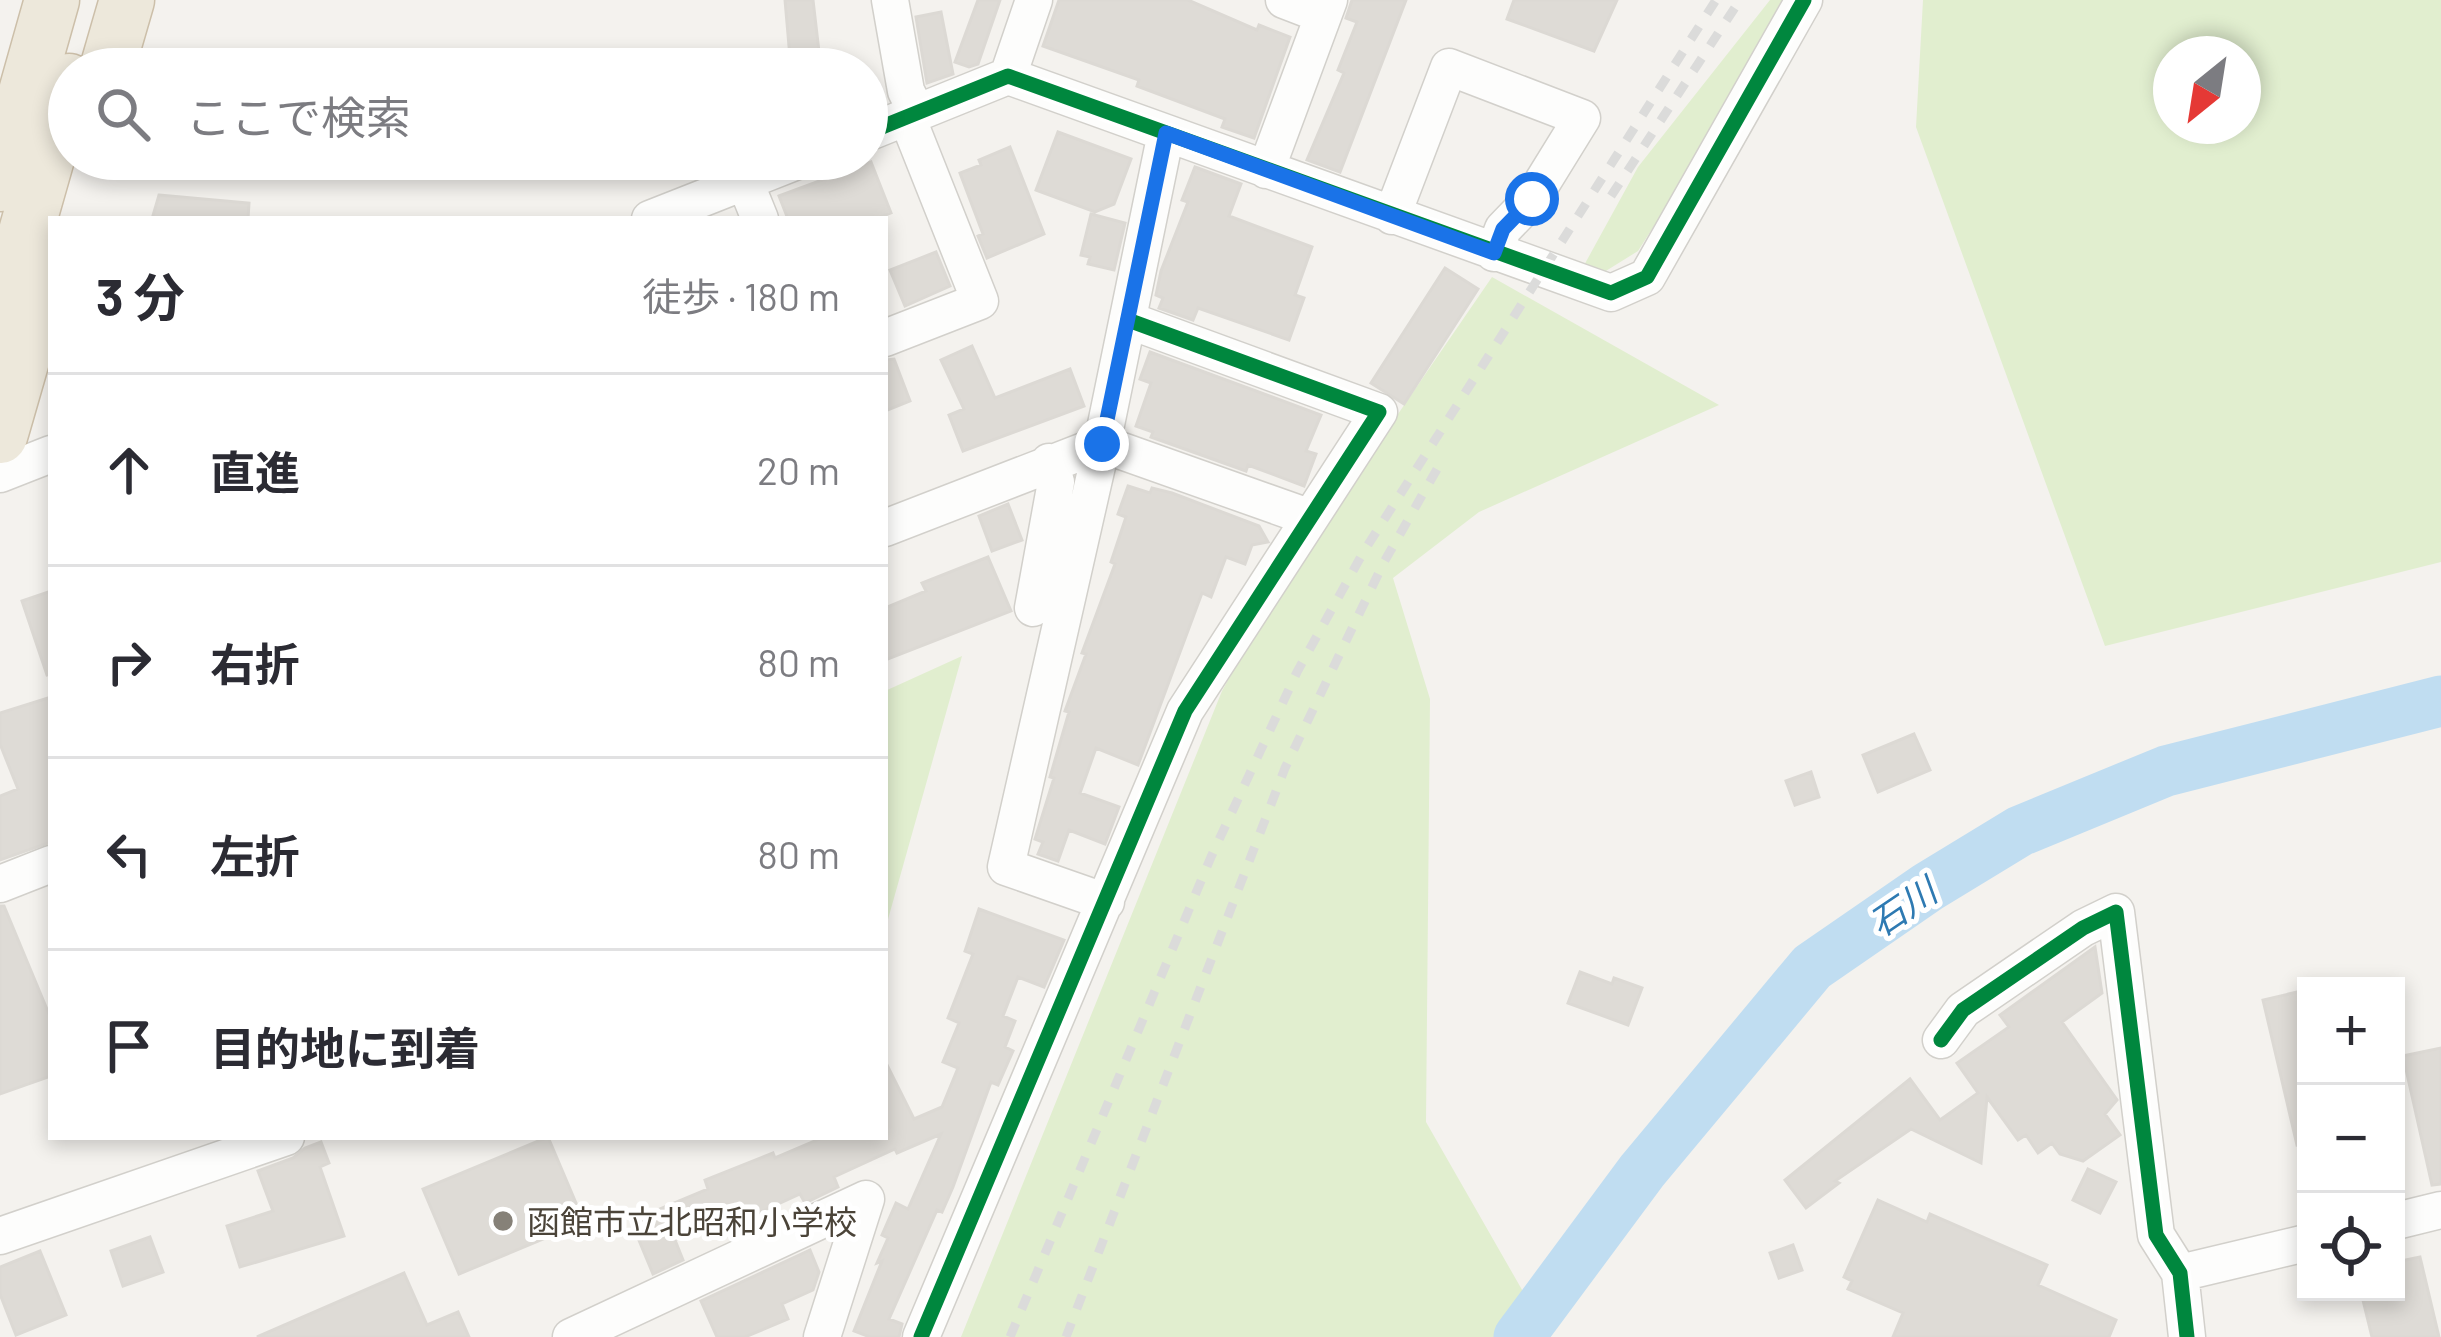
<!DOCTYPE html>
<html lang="ja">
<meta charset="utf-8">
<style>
:root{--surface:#fff;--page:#f2f2f3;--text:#2b2b33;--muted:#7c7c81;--line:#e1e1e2}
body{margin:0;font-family:Barlow,"Noto Sans JP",sans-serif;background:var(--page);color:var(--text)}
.controls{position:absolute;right:36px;bottom:36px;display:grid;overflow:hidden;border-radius:0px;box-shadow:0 6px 18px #0003}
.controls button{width:108px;height:108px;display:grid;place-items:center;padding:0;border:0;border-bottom:3px solid var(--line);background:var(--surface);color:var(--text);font:60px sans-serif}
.compass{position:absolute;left:2153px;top:36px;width:108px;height:108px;border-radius:50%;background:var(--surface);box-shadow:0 6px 18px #0003;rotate:210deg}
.stop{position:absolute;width:36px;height:36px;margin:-27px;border:9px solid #1a73e8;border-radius:50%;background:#fff}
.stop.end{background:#1a73e8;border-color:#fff;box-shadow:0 3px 12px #0008}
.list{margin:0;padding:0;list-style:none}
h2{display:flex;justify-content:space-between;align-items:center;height:156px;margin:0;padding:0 48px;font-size:51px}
h2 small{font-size:39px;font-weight:400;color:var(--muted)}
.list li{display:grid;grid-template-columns:78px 1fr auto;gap:36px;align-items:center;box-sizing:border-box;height:192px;padding:0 48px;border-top:3px solid var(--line)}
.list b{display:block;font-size:45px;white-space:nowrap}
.list em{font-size:39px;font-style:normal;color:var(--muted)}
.icon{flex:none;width:66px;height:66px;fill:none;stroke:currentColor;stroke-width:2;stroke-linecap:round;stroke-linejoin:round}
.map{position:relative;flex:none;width:2441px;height:1337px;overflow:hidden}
.search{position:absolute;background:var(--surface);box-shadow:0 6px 18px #0003;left:48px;top:48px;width:840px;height:132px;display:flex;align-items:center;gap:30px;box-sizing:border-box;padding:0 42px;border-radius:66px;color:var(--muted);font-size:45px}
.panel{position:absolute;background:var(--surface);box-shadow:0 6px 18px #0003;left:48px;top:216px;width:840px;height:924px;border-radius:0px}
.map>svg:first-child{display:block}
.green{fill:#e1eecf;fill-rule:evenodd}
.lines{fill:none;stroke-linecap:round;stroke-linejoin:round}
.river{stroke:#c0ddf1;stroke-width:51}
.building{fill:#dedbd6;stroke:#dcd9d4;stroke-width:3}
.minor-casing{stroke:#d2d0cb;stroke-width:39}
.highway-casing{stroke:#ccbfa9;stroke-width:57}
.minor{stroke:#fdfdfc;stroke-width:36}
.highway{stroke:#ede8db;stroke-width:54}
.rail{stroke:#dbdbda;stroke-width:9;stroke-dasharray:15 15;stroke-linecap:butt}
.cycleway-casing{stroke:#fff;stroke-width:22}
.cycleway{stroke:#00873e;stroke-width:15}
.route{stroke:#1a73e8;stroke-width:15}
.poi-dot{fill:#868178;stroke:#fff;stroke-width:4.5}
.labels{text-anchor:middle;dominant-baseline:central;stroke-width:10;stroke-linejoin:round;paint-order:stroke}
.poi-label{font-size:33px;fill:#4b4439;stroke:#fff;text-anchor:start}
.water-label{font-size:36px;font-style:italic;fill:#2e7ab2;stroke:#fff}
</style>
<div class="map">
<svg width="2441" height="1337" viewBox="0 0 2441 1337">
<rect width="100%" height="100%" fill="#f4f2ee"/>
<path class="green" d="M1770 0H1783L1696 160 1638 251 1601 274 1582 269 1638 167Z
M1923 0H2441V562L2105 646 1916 127ZM2243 54V126H2171V54Z
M1492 277 1719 405 1479 512 1393 578 1430 699 1426 1122 1549 1337H961L1222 691 1280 586Z
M962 656 885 930V691Z"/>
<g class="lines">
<path class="river" d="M1519 1337 1642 1171 1812 967 1928 887 2020 831 2166 771 2441 701"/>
</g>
<path class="building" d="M785 0H813L821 69H791Z
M978 0H1000L978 64 969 67 955 62Z
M1059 0H1188L1257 30 1259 25 1290 37 1254 138 1222 127 1225 119 1137 86 1139 80 1043 46Z
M1352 0H1406L1340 172 1307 160 1344 73 1338 70 1357 22 1346 18Z
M1514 0H1617L1594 51 1507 19Z
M941 12 953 74 927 83 916 17Z
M1058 132 1131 159 1114 204 1095 212 1036 190Z
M1010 147 1044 234 987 258 978 236 983 234 960 173 981 165 979 160Z
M871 162 891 213 875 219H788L779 196Z
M1195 167 1241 184 1229 216 1312 247 1295 295 1304 298 1289 340 1198 308 1193 320 1159 308 1163 298 1156 295 1161 271 1188 202 1182 200Z
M159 195 249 203 248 219H152Z
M1091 214 1125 223 1114 270 1088 264 1090 257 1081 255Z
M936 252 950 286 905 306 890 270Z
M1445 268 1478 289 1404 404 1371 383Z
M972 346 995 398 1070 369 1084 406 963 451 949 415 964 409 941 360Z
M1150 352 1321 415 1306 451 1316 454 1304 486 1248 465 1246 471 1151 437 1153 432 1136 426 1151 383 1140 379Z
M894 359 910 401 885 411V360Z
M1128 486 1150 493 1152 488 1172 493 1259 526 1268 542 1252 545 1245 564 1226 557 1211 597 1202 593 1138 765 1096 748 1080 793 1119 807 1105 844 1069 830 1058 861 1038 854 1043 842 1035 839 1054 778 1050 777 1069 712 1065 711 1086 654 1082 653 1115 564 1111 562 1126 517 1118 514Z
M1008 504 1022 540 992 551 979 516Z
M988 557 1011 611 885 660V608L926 591 922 583Z
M51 591V674L47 675 22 601Z
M51 697V842L0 860V796L18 789 0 744V713Z
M1914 734 1930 770 1878 792 1863 755Z
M1811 772 1819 797 1795 805 1786 781Z
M0 906H4L51 1019V1076L0 1094Z
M979 909 1064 940 1044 987 1018 977 1003 1016 1015 1021 1005 1047 1013 1051 998 1085 991 1082 953 1187 942 1212 937 1210 889 1319 902 1324 899 1337H870L854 1331 882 1261 877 1263 888 1238 882 1235 896 1203 908 1209 941 1134 897 1153 895 1149 834 1177 838 1187 805 1203 800 1194 743 1220 739 1212 675 1240 683 1260 653 1274 631 1221 708 1189 705 1180 773 1153 775 1158 824 1137H885V1061L914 1119 942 1107 958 1068 943 1062 959 1023 948 1018 973 954 965 951Z
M2095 947 2102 993 2062 1022 2117 1100 2105 1114 2120 1135 2083 1161 2060 1154 2052 1143 2038 1153 2026 1135 2018 1140 1987 1097 1981 1163 1911 1129 1835 1181 1839 1183 1806 1208 1785 1180 1910 1079 1940 1120 1978 1093 1957 1063 2009 1027 2000 1015Z
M1580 972 1612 984 1614 978 1642 988 1628 1025 1568 1003Z
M2306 990V1144L2297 1145 2263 1000Z
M2441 1048V1184L2432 1185 2403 1056Z
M548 1137 584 1222 459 1274 423 1189Z
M321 1142 329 1163 320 1167 344 1236 240 1267 227 1226 273 1211 258 1171 293 1158 305 1148Z
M2088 1169 2116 1182 2100 1213 2073 1200Z
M1878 1200 1927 1222 1930 1214 2047 1265 2038 1285 2116 1320 2109 1337H1893L1903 1313 1848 1289 1852 1281 1844 1277Z
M150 1237 163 1272 123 1286 111 1251Z
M1793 1245 1802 1270 1779 1278 1770 1253Z
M810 1250 819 1272 813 1290 782 1304 788 1319 745 1337H717L701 1301Z
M40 1251 66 1315 16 1335 0 1294V1267Z
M2420 1257 2439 1337H2372L2361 1292H2396V1262Z
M404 1273 427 1325 458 1312 469 1337H257Z"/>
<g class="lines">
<defs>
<path id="minor" d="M890 0 906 91 917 113
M1284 0 1323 15
M1008 76 1034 0
M867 133 1008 76 1611 293 1647 277 1804 0
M1266 170 1329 0
M745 182 760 219
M1392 216 1449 67 1582 118 1532 199 1503 229 1494 253
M650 219 802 159
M885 338 980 301 907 117
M0 474 51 454
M885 528 1102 444 1308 517
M1033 608 1056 482 1049 462
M0 884 51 864
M1106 902 1006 867 1102 444 1166 133
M1941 1040 1963 1010 2083 928 2116 912 2156 1235 2180 1273 2187 1337
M2396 1221 2441 1210
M0 1236 286 1137
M2180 1273 2306 1243
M571 1337 866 1199 822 1337
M921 1337 1185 711 1379 412 1128 320"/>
<path id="highway" d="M107 69 127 0
M0 184 52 0
M0 323 69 81
M0 436 45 280"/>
</defs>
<use href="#minor" class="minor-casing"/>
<use href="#highway" class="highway-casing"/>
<use href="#minor" class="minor"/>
<use href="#highway" class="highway"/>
<path class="rail" d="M1611 196 1740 0
M1010 1337 1211 857 1297 672 1364 551 1716 0
M1066 1337 1285 768 1384 562 1440 464"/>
<defs>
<path id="cycleway" d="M867 133 1008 76 1611 293 1647 277 1804 0
M1941 1040 1963 1010 2083 928 2116 912 2156 1235 2180 1273 2187 1337
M921 1337 1185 711 1379 412 1128 320"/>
</defs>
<use href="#cycleway" class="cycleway-casing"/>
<use href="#cycleway" class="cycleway"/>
</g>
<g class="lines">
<path class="route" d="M1102 444 1166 133 1494 253 1503 229 1532 199"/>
</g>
<circle class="poi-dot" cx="503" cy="1221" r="12"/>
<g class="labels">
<g class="poi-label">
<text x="527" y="1221">函館市立北昭和小学校</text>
</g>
<g class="water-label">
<text transform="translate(1902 906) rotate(-34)">石川</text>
</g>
</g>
</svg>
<div class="controls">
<button>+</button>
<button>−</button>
<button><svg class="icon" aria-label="locate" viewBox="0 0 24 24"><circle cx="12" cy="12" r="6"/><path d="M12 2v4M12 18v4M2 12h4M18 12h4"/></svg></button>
</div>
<svg class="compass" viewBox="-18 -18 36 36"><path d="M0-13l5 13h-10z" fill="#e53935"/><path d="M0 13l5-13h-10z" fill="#7c7c81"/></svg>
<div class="stop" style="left:1532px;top:199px"></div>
<div class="stop end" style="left:1102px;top:444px"></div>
<div class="search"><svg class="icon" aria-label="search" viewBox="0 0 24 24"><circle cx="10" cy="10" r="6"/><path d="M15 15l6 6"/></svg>ここで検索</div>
<section class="panel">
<h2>3 分<small>徒歩 · 180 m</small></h2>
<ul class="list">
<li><svg class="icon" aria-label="ahead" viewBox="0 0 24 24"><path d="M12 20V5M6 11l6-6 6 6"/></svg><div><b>直進</b></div><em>20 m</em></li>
<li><svg class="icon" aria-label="right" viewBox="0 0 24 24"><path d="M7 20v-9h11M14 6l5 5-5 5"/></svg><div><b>右折</b></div><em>80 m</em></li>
<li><svg class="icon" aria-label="left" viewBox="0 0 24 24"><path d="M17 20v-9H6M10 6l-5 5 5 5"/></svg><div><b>左折</b></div><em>80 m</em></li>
<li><svg class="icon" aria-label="arrive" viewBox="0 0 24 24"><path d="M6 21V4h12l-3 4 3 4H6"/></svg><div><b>目的地に到着</b></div></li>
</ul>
</section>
</div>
